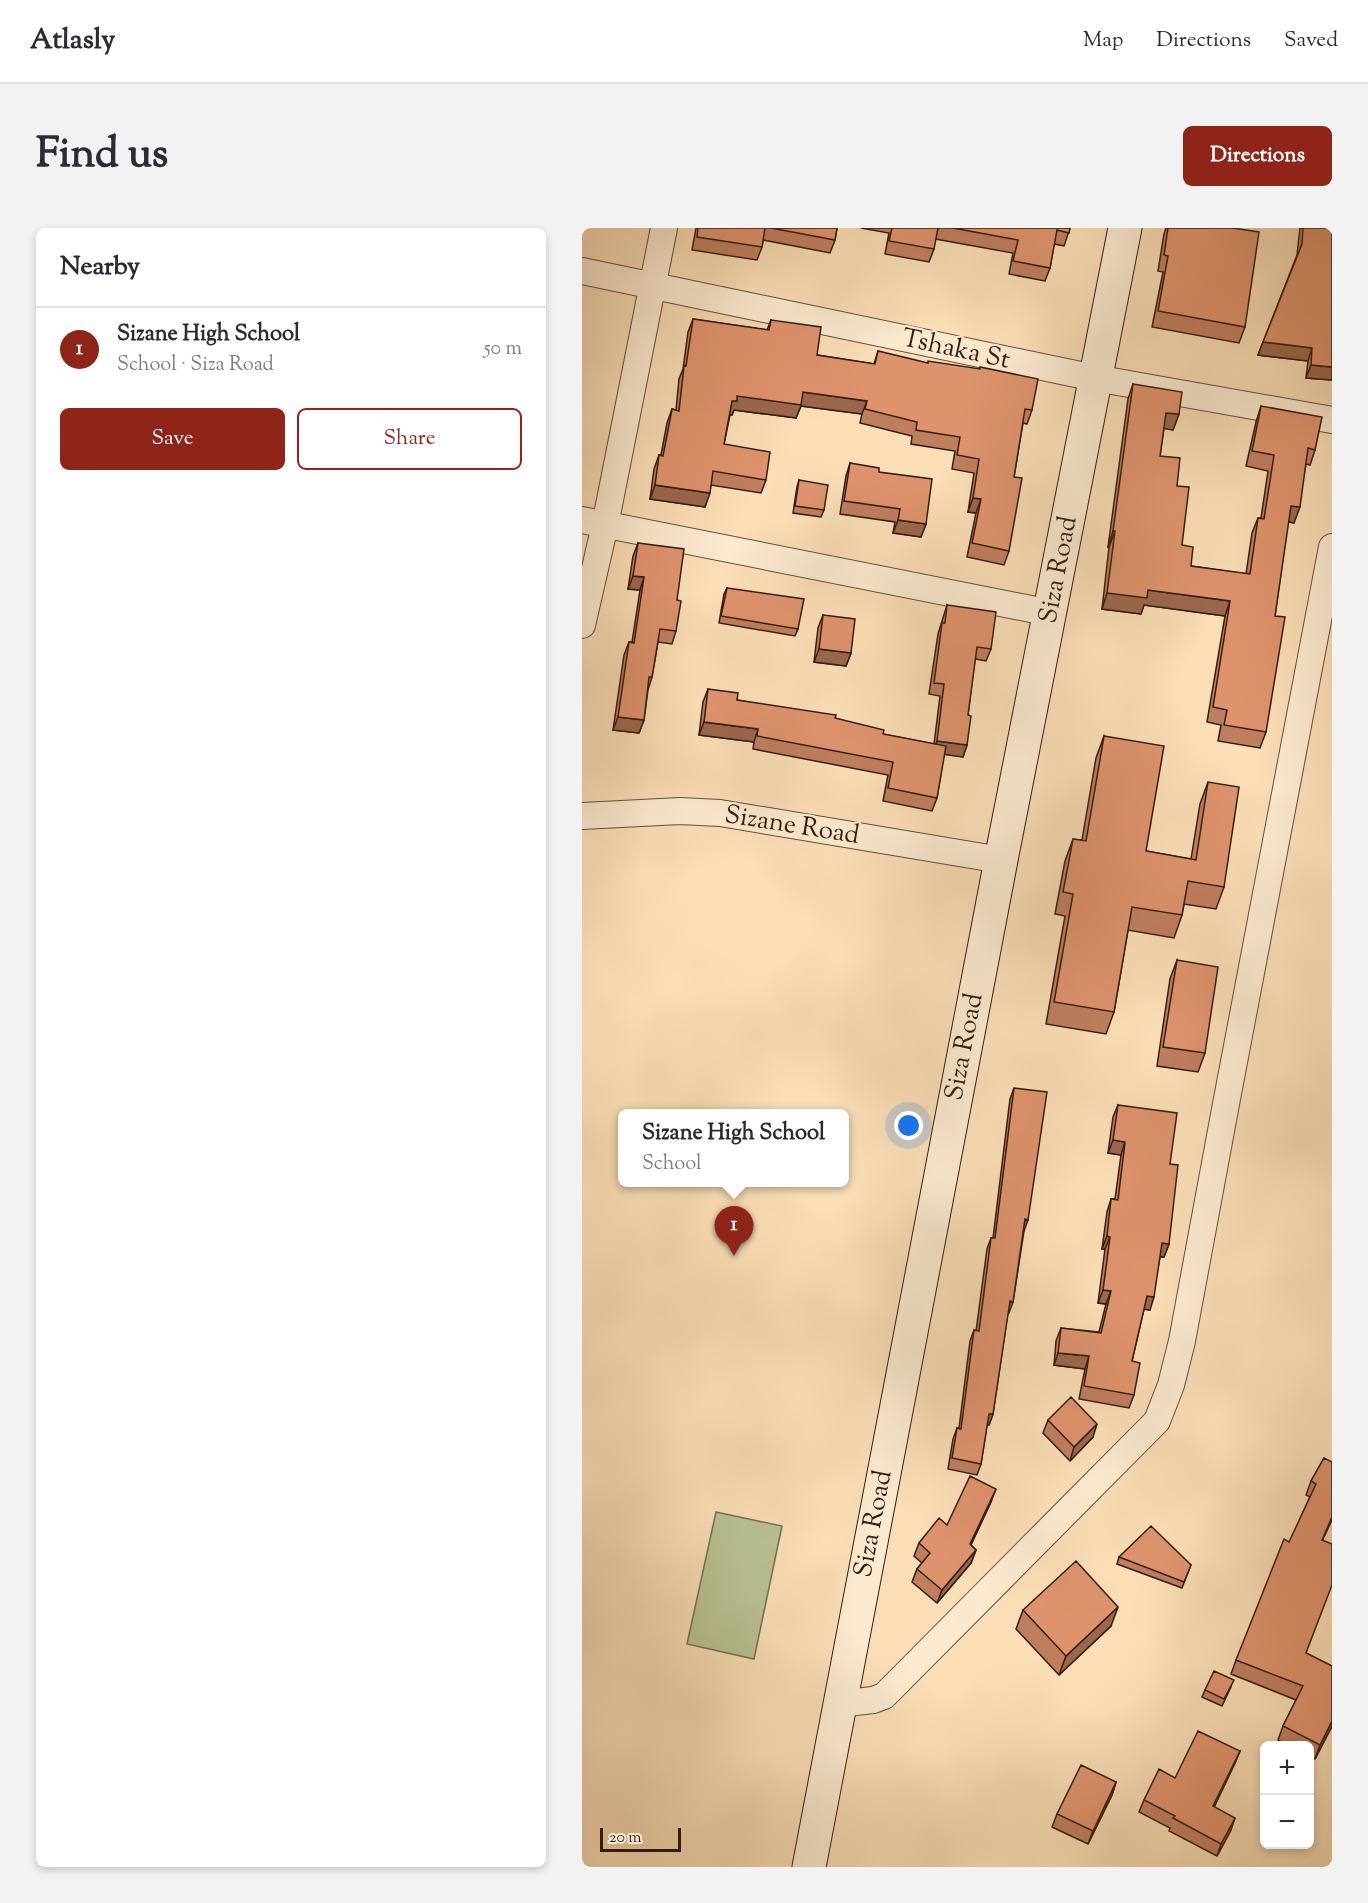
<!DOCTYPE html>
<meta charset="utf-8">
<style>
:root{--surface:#fff;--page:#f2f2f3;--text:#2b2b33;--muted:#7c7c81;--line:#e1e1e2;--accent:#8f2418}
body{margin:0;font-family:"Sorts Mill Goudy",serif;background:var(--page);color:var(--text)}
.controls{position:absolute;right:18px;bottom:18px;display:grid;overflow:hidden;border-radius:9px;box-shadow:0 3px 9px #0003}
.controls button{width:54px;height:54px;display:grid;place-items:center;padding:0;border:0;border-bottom:2px solid var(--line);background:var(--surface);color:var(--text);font:30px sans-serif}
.scale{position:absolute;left:18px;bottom:15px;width:81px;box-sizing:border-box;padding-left:6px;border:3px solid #341c11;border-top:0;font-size:16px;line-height:21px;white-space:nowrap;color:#341c11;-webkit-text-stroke:4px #fcead0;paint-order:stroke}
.you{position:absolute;left:327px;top:898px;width:21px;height:21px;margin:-15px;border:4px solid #fff;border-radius:50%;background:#1a73e8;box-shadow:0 0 0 9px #1a73e833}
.badge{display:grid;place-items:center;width:39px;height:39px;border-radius:50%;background:var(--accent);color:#fff;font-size:20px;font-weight:700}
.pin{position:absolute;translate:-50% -50px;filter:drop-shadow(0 2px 3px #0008)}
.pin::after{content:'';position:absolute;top:32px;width:21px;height:18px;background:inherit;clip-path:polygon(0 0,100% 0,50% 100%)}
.popup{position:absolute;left:36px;top:881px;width:231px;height:78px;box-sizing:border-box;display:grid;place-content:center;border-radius:9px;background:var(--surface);filter:drop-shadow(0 2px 4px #0005);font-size:20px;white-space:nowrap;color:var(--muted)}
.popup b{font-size:22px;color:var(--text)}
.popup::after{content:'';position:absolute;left:50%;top:100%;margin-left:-12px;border:12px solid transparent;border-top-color:var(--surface)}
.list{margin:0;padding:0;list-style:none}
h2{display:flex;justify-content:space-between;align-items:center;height:78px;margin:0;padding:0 24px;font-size:26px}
h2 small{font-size:20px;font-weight:400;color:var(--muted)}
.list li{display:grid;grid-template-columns:39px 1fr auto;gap:18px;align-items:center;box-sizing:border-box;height:84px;padding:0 24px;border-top:2px solid var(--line)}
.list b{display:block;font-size:22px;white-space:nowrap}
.list p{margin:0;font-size:20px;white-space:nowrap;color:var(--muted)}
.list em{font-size:20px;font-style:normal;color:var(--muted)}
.actions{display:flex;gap:12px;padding:18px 24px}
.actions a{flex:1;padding:14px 0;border:2px solid var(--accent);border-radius:9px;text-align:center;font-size:21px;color:var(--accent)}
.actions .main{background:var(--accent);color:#fff}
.map{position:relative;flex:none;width:750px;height:1639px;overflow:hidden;border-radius:9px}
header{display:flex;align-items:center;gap:36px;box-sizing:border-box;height:84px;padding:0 30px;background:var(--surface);border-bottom:2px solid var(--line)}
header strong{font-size:28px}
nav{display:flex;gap:33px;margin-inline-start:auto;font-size:21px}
.intro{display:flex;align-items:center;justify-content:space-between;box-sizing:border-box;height:144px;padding:0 36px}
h1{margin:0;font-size:42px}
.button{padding:15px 27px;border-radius:9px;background:var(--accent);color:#fff;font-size:21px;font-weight:700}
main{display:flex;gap:36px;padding:0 36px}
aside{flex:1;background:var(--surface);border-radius:9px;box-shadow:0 3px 9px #0003}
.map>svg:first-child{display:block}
.green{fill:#b9c292;stroke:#766f52;stroke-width:1.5}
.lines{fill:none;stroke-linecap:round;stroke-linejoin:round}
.street-casing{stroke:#664c3a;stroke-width:28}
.secondary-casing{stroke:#341c11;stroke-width:35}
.street{stroke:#fcead0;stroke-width:26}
.secondary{stroke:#fcead0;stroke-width:33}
.wall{fill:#bf7e5e;stroke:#341c11;stroke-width:1.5}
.shaded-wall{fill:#9b674c;stroke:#341c11;stroke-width:1.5}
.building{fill:#de936d;stroke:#341c11;stroke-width:1.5}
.labels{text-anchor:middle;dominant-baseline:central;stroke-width:4.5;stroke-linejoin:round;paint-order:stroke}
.street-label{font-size:26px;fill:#341c11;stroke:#fcead0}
</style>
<header>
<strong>Atlasly</strong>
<nav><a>Map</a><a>Directions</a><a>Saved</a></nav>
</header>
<div class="intro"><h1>Find us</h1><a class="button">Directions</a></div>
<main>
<aside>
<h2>Nearby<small></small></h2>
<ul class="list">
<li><span class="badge">1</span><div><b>Sizane High School</b><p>School · Siza Road</p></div><em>50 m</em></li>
</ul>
<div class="actions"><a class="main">Save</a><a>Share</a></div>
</aside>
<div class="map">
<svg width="750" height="1639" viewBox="0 0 750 1639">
<rect width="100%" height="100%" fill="#fadeb6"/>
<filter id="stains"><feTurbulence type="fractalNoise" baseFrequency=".00333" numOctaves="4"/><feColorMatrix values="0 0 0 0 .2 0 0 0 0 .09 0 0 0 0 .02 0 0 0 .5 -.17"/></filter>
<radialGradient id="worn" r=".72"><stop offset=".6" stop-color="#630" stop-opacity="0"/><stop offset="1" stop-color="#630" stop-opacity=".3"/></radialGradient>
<path class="green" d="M134 1284 200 1298 172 1431 105 1416Z"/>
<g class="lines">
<defs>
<path id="street" d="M0 43 513 150 750 192
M0 292 469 385
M0 397 23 297 82 0
M0 588 98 583 138 585 419 632
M257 1476 291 1472 302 1468 575 1193 589 1157 600 1113 644 876 750 319"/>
<path id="secondary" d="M227 1639 419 632 543 0"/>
</defs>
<use href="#street" class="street-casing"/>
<use href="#secondary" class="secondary-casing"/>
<use href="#street" class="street"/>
<use href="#secondary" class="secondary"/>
</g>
<path class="wall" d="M114 0H255L253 12 248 25 181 12 180 19 175 32 110 22Z
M279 0H488L482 18 472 16 468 40 463 53 427 46 431 25 353 11 352 21 347 34 303 26 307 5Z
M584 0H651L663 99 657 115 570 99 581 44 576 43 582 6Z
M718 0H750V152L724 150 726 133 676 127 715 27Z
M111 91 185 102 189 92 235 127 292 136 296 123 450 182 445 196 441 195 432 249 427 323 422 337 385 329 394 285 386 284 392 245 370 241 373 223 329 216 330 208 278 195 280 186 219 178 214 190 152 182 150 187H148L142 216 184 252 179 265 129 257 123 279 68 271 72 241 77 227H79L85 195 90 181 94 182 97 151 101 141 106 104Z
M551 156 597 186 591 202 582 200 578 228 595 258 600 317 609 338 664 346 670 305 676 290H679L686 243 664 238 674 194 679 178 733 222 728 237 724 236 712 295 706 294 693 388 684 504 678 520 636 513 639 497 625 494 643 388 562 377 559 386 520 381 527 319H526L546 171Z
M268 235 297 244 344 296 339 309 311 305 313 294 258 286 264 248Z
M217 252 242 282 239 289 211 285 215 259Z
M56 315 95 372 94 403 90 416 76 414 70 449 66 462 62 492 57 505 31 502 42 427 47 414H50L58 362 46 361 51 328Z
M145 360 216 401 213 408 137 395 142 366Z
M365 377 409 421 404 433 393 431 386 487 385 517 381 529 362 526 355 570 350 583 301 573 306 547 171 521 172 514 117 507 121 474 126 461 155 472 253 490 301 506 352 516 358 468 347 466 356 406Z
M241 387 269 425 264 438 232 434 236 400Z
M522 508 564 623 609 631 618 576 626 554 642 659 634 681 602 676 600 687 592 710 546 702 532 784 524 806 464 796 483 688 473 686 483 633 491 611 500 612 514 530Z
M595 732 623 825 616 844 575 838 588 751Z
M432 860 442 1003 431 1074 426 1084 411 1186 407 1197H405L399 1236 395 1247 366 1241 371 1211 375 1200H377L388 1113 392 1102 394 1103 405 1021 409 1010H411L428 871Z
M536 877 588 936 587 1016 582 1029H578L568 1082 562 1081 550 1133 552 1167 547 1180 497 1171 503 1141 472 1137 474 1113 479 1100 517 1104 524 1076 516 1075 523 1021H520L525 984 529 971H533L539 927 526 925 531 889Z
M466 1192 511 1209 488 1233 461 1205Z
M742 1230 741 1313 724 1425 750 1438V1498L733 1531 728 1528V1518H707L696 1512 701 1498 714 1472 649 1446 654 1432 728 1269 724 1267 729 1253Z
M409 1274 389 1317 394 1322 389 1335 355 1375 330 1354 335 1341 340 1335 332 1328 337 1315 365 1297Z
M537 1329 609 1337 600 1360 535 1336Z
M441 1382 529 1398 477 1447 434 1401Z
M649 1459 640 1478 620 1469 623 1462Z
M658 1523 653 1535 632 1579 649 1602 635 1628 587 1603 588 1600 557 1584 562 1572Z
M534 1554 530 1567 506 1616 470 1599 475 1586Z"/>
<path class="shaded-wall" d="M681 114 730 120 726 133 676 127Z
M729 137 750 139V152L724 150Z
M221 164 285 173 280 186 219 178 214 190 152 182 150 187H145L150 173 155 168Z
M584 185 597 186 591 202 578 200Z
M73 257 128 265 123 279 68 271Z
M391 270 399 271 394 285 386 284Z
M709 278 718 279 712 295 703 293Z
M316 292 344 296 339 309 311 305Z
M531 303H533L527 319H526Z
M51 348 62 349 58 362 46 361Z
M566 362 648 373 643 388 562 377 559 386 520 381 525 365Z
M237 421 269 425 264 438 232 434Z
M36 489 62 492 57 505 31 502Z
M122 494 176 501 172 514 117 507Z
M355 513 385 517 381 529 351 525Z
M531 912 543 914 539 927 526 925Z
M443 991 446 992 442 1003 439 1002Z
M525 1008 528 1009 523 1021H520Z
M580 1015 587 1016 582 1029 575 1028Z
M521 1062 529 1063 524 1076 516 1075Z
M565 1068 572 1069 568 1082 560 1081Z
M428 1073 431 1074 427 1085 424 1084Z
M476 1125 507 1128 503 1141 472 1137Z
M407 1186H411L407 1197H403Z
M515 1196 511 1209 488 1233 492 1219Z
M414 1261 409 1274 383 1329 388 1316Z
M750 1289V1292L734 1326 740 1312Z
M394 1322 389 1335 355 1375 360 1362Z
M536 1379 529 1398 477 1447 484 1428Z
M750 1493V1498L733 1531 738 1517Z
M658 1523 653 1535 627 1590 631 1578Z
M534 1554 530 1567 506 1616 511 1603Z
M653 1590 649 1602 635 1628 639 1616Z"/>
<path class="building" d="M116 0H183L180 19 115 9Z
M189 0H255L253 12Z
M310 0H356L352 21 307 13Z
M371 0H488L487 5 475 2 468 40 431 33 436 12Z
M586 0H651L677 4 663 99 576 83 586 28 582 27Z
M721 0H750V139L729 137 730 120 681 114 720 16Z
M111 91 187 102 189 92 239 99 235 127 293 136 296 123 346 135V133L398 141V139L456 151 450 182 443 181 432 249 440 250 427 323 390 315 399 271 391 270 397 231 375 227 378 209 334 202 335 194 283 181 285 173 221 164 219 177 155 168V173H150L142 216 188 224 184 252 131 243 128 265 73 257 77 227 81 228 90 181 97 183 102 138H104Z
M551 156 600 164 597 186 584 185 578 228 598 230 595 258 607 259 600 317 611 319 609 338 668 346 676 290 682 291 692 227 670 223 679 178 740 189 733 222 726 220 718 279 709 278 693 388 703 389 684 504 642 497 645 482 631 479 648 373 566 362 565 370 525 365 533 303H531Z
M268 235 297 240V244L350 251 344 296 316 292 318 281 262 273Z
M217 252 246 257 242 282 213 278Z
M56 315 102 321 95 372 99 373 94 403 78 401 70 449H67L62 492 36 489 47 414 52 415 62 349 51 348Z
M145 360 222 371 216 401 139 388Z
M365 377 414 384 409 421 395 419 386 487 389 488 385 517 355 513 362 456 352 455 360 395H363Z
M241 387 273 391 269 425 237 421Z
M126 461 156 465 155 472 254 487 253 490 302 502 301 506 364 518 355 570 306 560 311 534 175 508 176 501 122 494Z
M522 508 582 518 564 623 614 632 626 554 657 559 642 659 606 653 600 687 550 679 532 784 472 774 491 666 481 664 491 611 504 613Z
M595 732 636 739 623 825 581 819Z
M432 860 465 864 446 992 443 991 431 1074 428 1073 411 1186H407L399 1236 370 1230 375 1200 379 1201 392 1102 397 1103 409 1010H413Z
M536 877 595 885 588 936 596 937 587 1016 580 1015 572 1069 565 1068 550 1133 558 1135 552 1167 502 1158 507 1128 476 1125 479 1100 519 1105 529 1063 521 1062 528 1009 525 1008 529 971 536 972 543 914 531 912Z
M489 1169 515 1196 492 1219 466 1192Z
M742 1230 750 1234V1289L740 1312 750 1316V1357L724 1425 750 1438V1493L738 1517 701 1498 721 1458 654 1432 702 1311 707 1314 734 1256 729 1253Z
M388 1248 414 1261 388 1316 394 1322 360 1362 335 1341 348 1325 337 1315 357 1290 365 1297Z
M569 1298 609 1337 602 1354 537 1329Z
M494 1333 536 1379 484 1428 441 1382Z
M632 1443 652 1452 642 1471 623 1462Z
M616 1503 658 1523 631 1578 653 1590 639 1616 591 1590 593 1588 562 1572 577 1541 593 1550Z
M499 1537 534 1554 511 1603 475 1586Z"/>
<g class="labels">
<g class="street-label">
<text transform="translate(374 122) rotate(12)">Tshaka St</text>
<text transform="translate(477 342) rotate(-79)">Siza Road</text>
<text transform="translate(210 598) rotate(9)">Sizane Road</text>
<text transform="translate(383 819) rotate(-79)">Siza Road</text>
<text transform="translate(292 1296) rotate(-79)">Siza Road</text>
</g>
</g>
<rect width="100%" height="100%" filter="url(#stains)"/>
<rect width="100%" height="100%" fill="url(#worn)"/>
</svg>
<div class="controls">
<button>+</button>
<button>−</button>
</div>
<div class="scale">20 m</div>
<div class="you"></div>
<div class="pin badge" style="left:152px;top:1028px">1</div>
<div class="popup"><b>Sizane High School</b>School</div>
</div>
</main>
